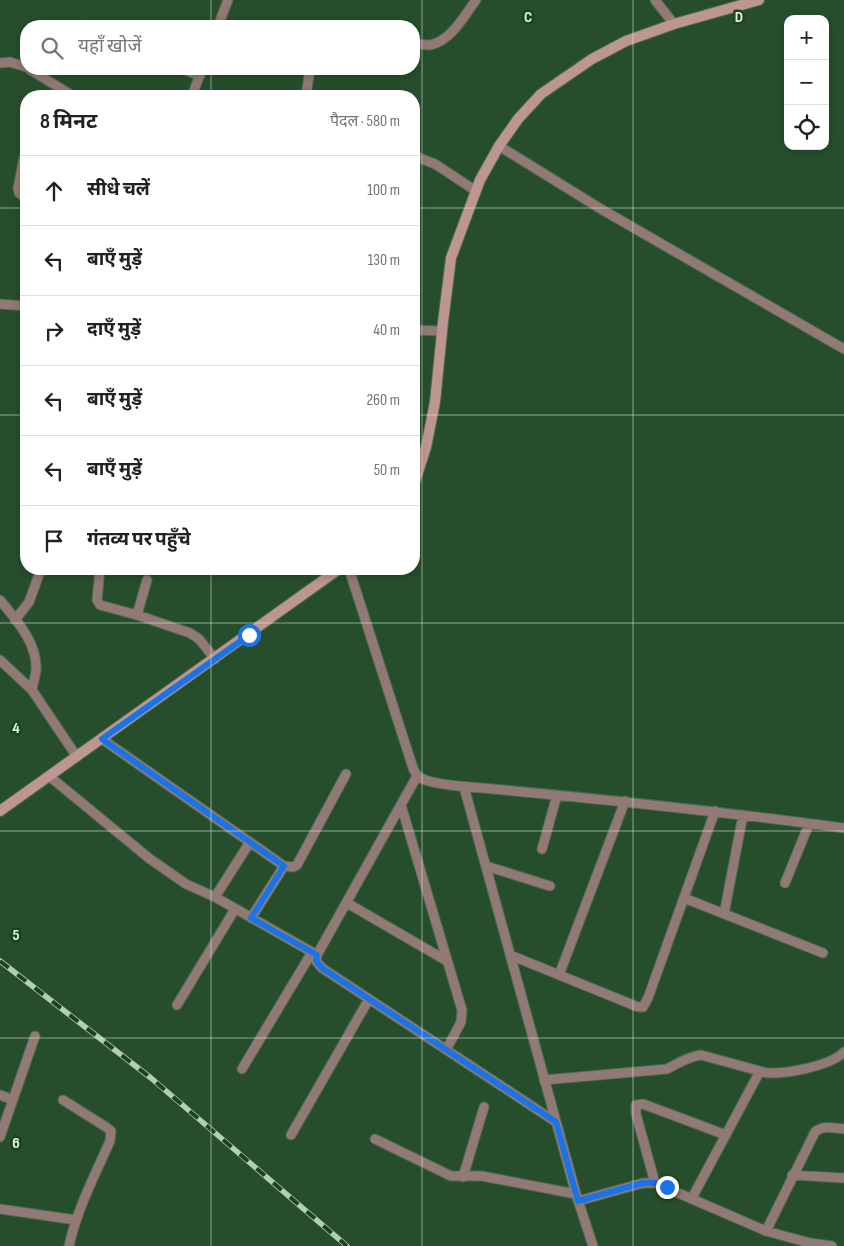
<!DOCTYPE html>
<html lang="hi">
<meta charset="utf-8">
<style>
:root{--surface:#fff;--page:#f2f2f2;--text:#202124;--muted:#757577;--line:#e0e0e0}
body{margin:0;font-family:"Sofia Sans Condensed","Noto Sans Devanagari",sans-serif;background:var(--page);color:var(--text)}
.controls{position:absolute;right:15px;top:15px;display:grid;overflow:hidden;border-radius:10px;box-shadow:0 2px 8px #0003}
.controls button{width:45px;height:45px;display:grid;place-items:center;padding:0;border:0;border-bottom:1px solid var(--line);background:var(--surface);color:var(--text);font:25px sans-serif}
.stop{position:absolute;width:15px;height:15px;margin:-11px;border:4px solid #1a73e8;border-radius:50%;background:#fff}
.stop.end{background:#1a73e8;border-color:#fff;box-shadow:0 1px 5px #0008}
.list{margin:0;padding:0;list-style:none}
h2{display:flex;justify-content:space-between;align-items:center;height:65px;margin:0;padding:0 20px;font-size:21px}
h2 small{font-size:16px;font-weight:400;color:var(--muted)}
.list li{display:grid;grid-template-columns:32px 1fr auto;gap:15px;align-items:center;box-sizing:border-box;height:70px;padding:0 20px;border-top:1px solid var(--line)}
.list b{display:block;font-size:19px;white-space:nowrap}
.list em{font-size:16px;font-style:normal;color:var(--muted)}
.icon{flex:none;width:28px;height:28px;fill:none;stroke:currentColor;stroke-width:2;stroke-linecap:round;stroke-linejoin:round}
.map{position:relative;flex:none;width:844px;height:1246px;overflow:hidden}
.search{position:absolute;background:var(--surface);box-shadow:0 2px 8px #0003;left:20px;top:20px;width:400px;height:55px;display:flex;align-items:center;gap:12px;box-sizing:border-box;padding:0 18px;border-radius:20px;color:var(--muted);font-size:19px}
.panel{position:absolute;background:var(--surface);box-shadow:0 2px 8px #0003;left:20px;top:90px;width:400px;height:485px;border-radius:20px}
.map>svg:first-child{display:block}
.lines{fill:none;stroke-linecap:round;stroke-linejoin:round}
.street-casing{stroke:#486c4d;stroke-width:11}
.secondary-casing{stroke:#486c4d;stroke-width:12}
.street{stroke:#927976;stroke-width:9}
.secondary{stroke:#be9691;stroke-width:10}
.rail-casing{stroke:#b4ceb6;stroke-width:5.5}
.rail{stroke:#1c4321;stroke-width:4;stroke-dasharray:11;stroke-linecap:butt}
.route{stroke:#1a73e8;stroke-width:6}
.grid{fill:none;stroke:#e0f6e1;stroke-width:1;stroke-opacity:0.55}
.grid-label{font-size:16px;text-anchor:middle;font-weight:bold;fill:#e0f6e1;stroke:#1c4321;stroke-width:5;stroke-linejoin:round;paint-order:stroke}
</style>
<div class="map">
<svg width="844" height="1246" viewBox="0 0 844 1246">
<rect width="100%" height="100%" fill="#274e2c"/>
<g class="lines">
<defs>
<path id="street" d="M655 0 674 24
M81 25 84 26
M218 26 228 0
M414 44C419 44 425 45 430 45 451 41 464 16 476 0
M0 63 10 62 26 67
M29 69 73 96
M183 69 200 76
M192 96 202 69
M306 96 310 69
M499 146 601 209 844 349
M414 156 435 164 476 191
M24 157 18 188 19 193 26 198
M0 304 26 306
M414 330 442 331
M100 569 97 600 100 605 137 615 190 633 199 639 215 659
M349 569 413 768C415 772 416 775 419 777 430 785 468 787 482 788 603 799 724 812 844 828
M0 600C16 620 38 643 36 671 35 677 33 684 32 690
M137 615 147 580
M15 620 29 602 41 569
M0 660 32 690 77 757
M102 739 284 866 293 867 297 865 346 774
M49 776 150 859 186 884 215 897 317 955
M417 776 317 955 316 961 322 968 556 1122
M464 787 576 1194 593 1246
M401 805 462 1010 461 1022 446 1050
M542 849 557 795
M486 866 550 886
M785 883 809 824
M215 897 250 842
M684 898 823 953
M347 903 447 961
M724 914 743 815
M251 918 284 866
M510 955 638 1007H643L648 998 715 811
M559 975 625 801
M177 1005 235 909
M242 1069 312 952
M544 1080 667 1069C679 1063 687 1057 701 1055L767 1073C786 1074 831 1066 844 1052
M0 1095 13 1100
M63 1100 106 1127 111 1131 110 1141C95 1175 77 1209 69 1246
M291 1135 369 999
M0 1137 35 1036
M375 1139 451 1176H482L576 1194
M792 1175 844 1178
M463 1177 484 1107
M655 1183 636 1114V1105L643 1104 726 1135
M692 1198 760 1071
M578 1201 643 1183H655L766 1231 810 1243 832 1246
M0 1209 76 1220
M766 1231 815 1132C823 1125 834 1128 844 1129"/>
<path id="secondary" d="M414 485 426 447 435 402 443 322 451 258 480 180 499 146 518 119 541 94 592 59 626 41 674 24 759 0
M0 811 339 569"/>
</defs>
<use href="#street" class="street-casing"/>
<use href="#secondary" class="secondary-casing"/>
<use href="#street" class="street"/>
<use href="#secondary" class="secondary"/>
<defs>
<path id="rail" d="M0 961 151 1078 347 1246"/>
</defs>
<use href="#rail" class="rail-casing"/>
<use href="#rail" class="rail"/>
</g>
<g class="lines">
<path class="route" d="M249 635 102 739 284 866 251 918 317 955 316 961 322 968 556 1122 578 1201 643 1183H655L667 1187"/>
</g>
<path class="grid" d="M211 0V26M422 0V1246M633 0V1246M211 69V96M0 208H26M414 208H844M0 415H26M414 415H844M211 569V1246M0 623H844M0 831H844M0 1038H844"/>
<g class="grid-label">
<text x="528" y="22">C</text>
<text x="739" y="22">D</text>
<text x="16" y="733">4</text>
<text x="16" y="940">5</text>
<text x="16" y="1148">6</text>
</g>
</svg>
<div class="controls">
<button>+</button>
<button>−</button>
<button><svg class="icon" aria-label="locate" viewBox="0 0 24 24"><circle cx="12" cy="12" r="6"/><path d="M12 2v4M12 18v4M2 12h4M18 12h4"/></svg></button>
</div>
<div class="stop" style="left:249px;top:635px"></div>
<div class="stop end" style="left:667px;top:1187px"></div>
<div class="search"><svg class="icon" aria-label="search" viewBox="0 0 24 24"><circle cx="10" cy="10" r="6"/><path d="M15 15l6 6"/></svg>यहाँ खोजें</div>
<section class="panel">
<h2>8 मिनट<small>पैदल · 580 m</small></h2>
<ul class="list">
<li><svg class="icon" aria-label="ahead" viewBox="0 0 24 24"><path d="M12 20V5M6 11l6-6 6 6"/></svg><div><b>सीधे चलें</b></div><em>100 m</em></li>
<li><svg class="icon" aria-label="left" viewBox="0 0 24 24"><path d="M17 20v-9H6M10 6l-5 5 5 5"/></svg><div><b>बाएँ मुड़ें</b></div><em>130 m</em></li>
<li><svg class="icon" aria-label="right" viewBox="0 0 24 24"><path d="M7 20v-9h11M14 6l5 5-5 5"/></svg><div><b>दाएँ मुड़ें</b></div><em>40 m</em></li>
<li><svg class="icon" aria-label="left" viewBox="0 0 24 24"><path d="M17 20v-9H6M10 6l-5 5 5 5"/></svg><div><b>बाएँ मुड़ें</b></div><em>260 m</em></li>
<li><svg class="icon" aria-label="left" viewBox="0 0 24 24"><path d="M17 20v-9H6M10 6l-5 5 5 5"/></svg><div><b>बाएँ मुड़ें</b></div><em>50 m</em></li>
<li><svg class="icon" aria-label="arrive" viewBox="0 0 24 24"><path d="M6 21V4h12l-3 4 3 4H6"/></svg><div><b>गंतव्य पर पहुँचे</b></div></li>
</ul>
</section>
</div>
